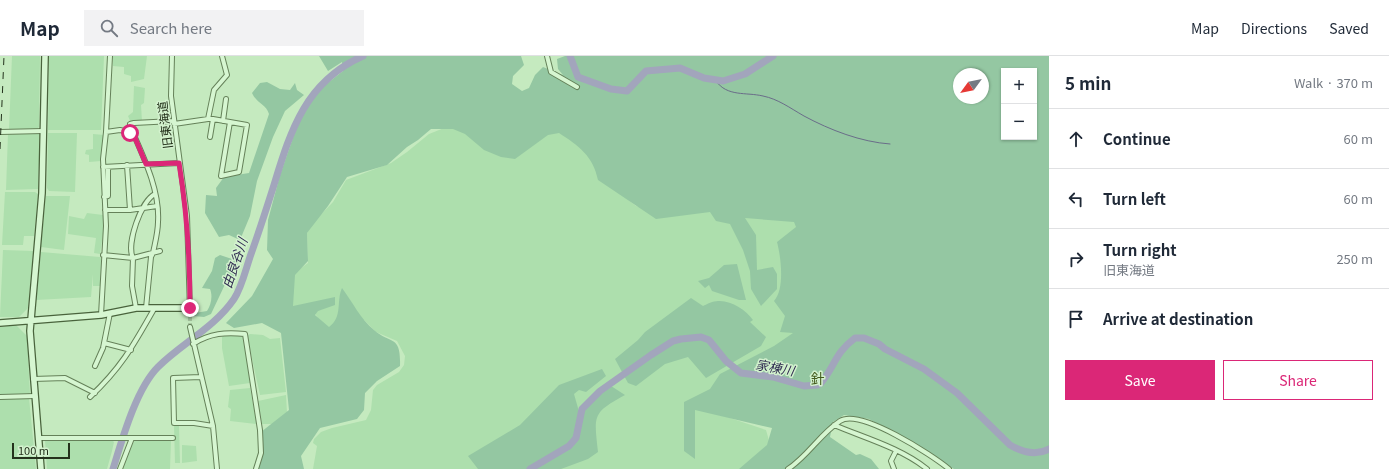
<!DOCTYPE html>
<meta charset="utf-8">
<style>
:root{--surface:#fff;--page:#f2f2f3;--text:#1f2937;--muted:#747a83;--line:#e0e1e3;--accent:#db2777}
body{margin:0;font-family:Georgia,"Noto Sans JP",serif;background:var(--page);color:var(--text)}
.controls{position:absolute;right:12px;top:12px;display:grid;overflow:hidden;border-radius:0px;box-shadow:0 1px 3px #0004}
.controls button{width:36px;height:36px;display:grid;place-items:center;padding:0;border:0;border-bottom:1px solid var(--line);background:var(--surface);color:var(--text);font:20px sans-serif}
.compass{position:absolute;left:953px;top:12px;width:36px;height:36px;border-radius:50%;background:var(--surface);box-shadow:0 1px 3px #0004;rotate:237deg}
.scale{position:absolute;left:12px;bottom:10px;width:58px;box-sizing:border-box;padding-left:4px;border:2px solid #24321c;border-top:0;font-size:11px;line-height:14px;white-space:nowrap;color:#24321c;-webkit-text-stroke:3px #d3f2ce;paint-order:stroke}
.stop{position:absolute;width:12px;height:12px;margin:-9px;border:3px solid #db2777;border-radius:50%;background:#fff}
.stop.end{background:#db2777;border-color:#fff;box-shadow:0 1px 4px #0008}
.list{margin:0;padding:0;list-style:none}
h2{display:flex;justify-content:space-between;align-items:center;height:52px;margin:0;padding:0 16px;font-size:17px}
h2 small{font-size:13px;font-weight:400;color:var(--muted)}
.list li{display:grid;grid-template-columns:26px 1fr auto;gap:12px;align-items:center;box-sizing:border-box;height:60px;padding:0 16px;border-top:1px solid var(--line)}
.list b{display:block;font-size:15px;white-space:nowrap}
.list p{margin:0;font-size:13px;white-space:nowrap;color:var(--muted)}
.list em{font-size:13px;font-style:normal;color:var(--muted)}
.actions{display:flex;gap:8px;padding:12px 16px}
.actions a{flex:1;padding:9px 0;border:1px solid var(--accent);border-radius:0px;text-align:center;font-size:14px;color:var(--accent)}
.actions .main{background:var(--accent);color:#fff}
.icon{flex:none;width:22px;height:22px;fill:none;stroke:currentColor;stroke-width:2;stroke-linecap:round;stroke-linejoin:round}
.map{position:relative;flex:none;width:1049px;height:413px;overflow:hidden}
header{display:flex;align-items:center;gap:24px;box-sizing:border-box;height:56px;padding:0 20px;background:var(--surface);border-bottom:1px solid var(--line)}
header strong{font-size:19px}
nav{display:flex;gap:22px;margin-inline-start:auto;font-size:14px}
.search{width:280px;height:36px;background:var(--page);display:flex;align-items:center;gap:10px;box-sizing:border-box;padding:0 14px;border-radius:0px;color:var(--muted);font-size:15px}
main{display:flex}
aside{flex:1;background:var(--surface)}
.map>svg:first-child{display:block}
.farmland{fill:#addfad}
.green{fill:#94c7a2;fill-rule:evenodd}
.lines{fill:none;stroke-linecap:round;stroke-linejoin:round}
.stream{stroke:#6a6d89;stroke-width:1}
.river{stroke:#a2a5bc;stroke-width:7}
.street-tunnel{stroke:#a5c59e;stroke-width:4;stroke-dasharray:4 2;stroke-linecap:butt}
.street-casing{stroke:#658159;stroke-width:6}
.secondary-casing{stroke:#49633c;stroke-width:8}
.street{stroke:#d6f6d1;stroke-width:4}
.secondary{stroke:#d6f6d1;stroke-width:5.5}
.rail{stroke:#24321c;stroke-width:1;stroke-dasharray:7 7;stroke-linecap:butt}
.route{stroke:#db2777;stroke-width:5}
.labels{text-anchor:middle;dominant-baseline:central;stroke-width:3;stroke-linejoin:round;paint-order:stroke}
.street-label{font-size:12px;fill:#24321c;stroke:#d3f2ce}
.water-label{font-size:13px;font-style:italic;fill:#302c51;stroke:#d3f2ce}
.quarter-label{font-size:14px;fill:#455c1f;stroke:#d3f2ce}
</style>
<header>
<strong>Map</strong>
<div class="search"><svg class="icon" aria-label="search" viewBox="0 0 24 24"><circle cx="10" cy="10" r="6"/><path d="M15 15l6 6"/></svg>Search here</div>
<nav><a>Map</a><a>Directions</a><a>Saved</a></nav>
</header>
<main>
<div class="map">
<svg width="1049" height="413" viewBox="0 0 1049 413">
<rect width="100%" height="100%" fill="#c5eabf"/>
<path class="farmland" d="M12 0H40L39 71 37 73 9 74Z
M49 0H104L101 74H48Z
M113 0H147L144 23 131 26V20L124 18V11L113 10Z
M134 30 145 32 144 47 141 49 142 65 131 67 128 60 133 56Z
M444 72 563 74 594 103 603 124 636 150 658 157 712 151 796 163 797 172V283L700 352 766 374 772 395 747 413H313L317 390 313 387 314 383 321 376 332 372 366 364 371 354 373 334 377 329 399 316 404 309 405 300 397 285 376 276 364 264 329 276 312 254 290 256 293 218 308 207 307 177 311 169 333 146 346 124 391 107 407 96 429 78Z
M40 76 38 133 6 134 8 77Z
M48 77H77L75 136 49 135 47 132Z
M93 78 104 79 101 105 89 106V99L85 98 86 94 93 93Z
M5 136H35L38 138 34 180H24L23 189H2Z
M46 140H70L64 194 41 191Z
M87 157 103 159 104 171 100 198 94 197 96 182 68 178 69 160 84 163Z
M3 194 33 195 28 252 19 261H0Z
M41 196 100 201 101 203 100 230H93V218L91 241 36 244Z
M16 269 27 280 30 339H0V271Z
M225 278 241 279 244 281 250 327 229 330 222 292V281Z
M250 278 263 279 270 283 280 282 286 336 260 339 247 280Z
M250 332 257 368 230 365 231 353 228 351 230 334Z
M286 339 287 357 274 368H262L258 345Z
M29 342 36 413H0V343Z
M174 369H179L180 407H175Z
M111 383 114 386 112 395 107 413H47L45 384Z
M135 384H171L170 413H122L126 399Z
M182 389 196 390 197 405 182 407Z"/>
<path class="green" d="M319 0H521L524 9 513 20 512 28 522 35 529 32 535 19 543 11 563 19 558 13 557 3 565 0H1049V413H954L869 363 844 359 833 366 830 381 856 399 860 398 871 403 879 413H739L767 389 772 372 695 354V403L684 395V346L710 333 720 318 774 290 793 277 780 276 785 260 774 245C785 233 781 201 777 186L796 171 794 166 745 162 756 179 757 214 773 211 777 218V233L761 250 751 233 750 215 743 194 730 168 716 165 710 156 656 163 598 124C593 100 579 90 559 77L548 79 515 103 501 101 484 94 465 78 453 73H431L418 84 407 91 387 109 347 121 328 150 307 177 308 205 295 219 293 250 335 241V249L318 255 315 259 329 271C343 261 336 245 342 232 352 245 361 264 374 274 391 289 401 278 400 310L377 325 365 337 364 354 357 363 320 372 301 400 304 413H258L263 398 261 376 289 354 281 277 262 267 234 272 226 267 252 240 273 203 267 194 268 164 280 119 302 56 324 30 343 15 342 6 328 15ZM1004 15H1034V81H1004ZM959 18H983V42H959Z
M267 26 280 33 290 34 295 27 297 34 304 39 285 55 273 81 257 125 250 160 240 184 229 179 219 181 205 157 206 139 217 140 216 132 224 121 249 117 269 58C266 48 257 48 252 37L260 27Z
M220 199 238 205V219L228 222 211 258 204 261 193 260 195 257 207 255C211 249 213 240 210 233L202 232 212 215 215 202Z
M737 208 746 244H739L712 235 709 229 705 232 698 225 709 222 724 209Z
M691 242 703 250C707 248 713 245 718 245 731 244 746 254 753 264L750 266 766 281 761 290 706 322 688 301 665 308 636 330 628 327 615 303 638 284 645 276Z
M602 313 606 320 586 336 579 334 574 338 580 359 608 328 625 339C592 357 594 359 598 396L588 403 561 413H478L468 400 520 369 559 329Z"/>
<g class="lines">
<path class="stream" d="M716 25C727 41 746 36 763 40 778 43 790 52 804 60 830 74 861 86 890 88"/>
<path class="river" d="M570 0 578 21 611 33 627 35 646 15 680 12 704 22 723 25 745 18 773 0
M113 413C122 384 136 333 158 311 182 287 214 272 234 243 242 231 246 212 251 198 259 176 266 154 273 132 290 77 304 26 363 0
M530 413 569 390 576 382 582 353 600 335 651 299 673 285 681 283 701 281 709 284 726 305 741 317 773 321 804 330 817 329 821 327C835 310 835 297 855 282H864L879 288 885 293 924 313 957 337 1010 389C1022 396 1036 400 1049 393"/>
<path class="street-tunnel" d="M190 271V255"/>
<defs>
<path id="street" d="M172 0 171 40 187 160 190 255
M547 0 551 16 577 31
M208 63 214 34 227 19 222 0
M223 65 226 43
M174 68 208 63H213L247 69 239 116 221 120 230 66
M0 76 43 75
M106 76 120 74 133 77 130 68 134 67 173 65
M133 77C145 104 160 136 158 166 158 176 155 187 153 197L151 201 146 252
M210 81 213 63
M127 109 130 154
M103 111 179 107
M155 138C141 145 126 188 133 202L160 195
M104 141 108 140V111
M105 154H130L157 150
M103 199 133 202 132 230 136 252
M101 259 106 170 103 103 106 76 110 0
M190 271 213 370 217 413
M104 287 131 294
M193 288C210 277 226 276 245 278L260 374 261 397 256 413
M95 310 103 292 110 257
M201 321 173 322 174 367H194L213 370
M33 323 65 322 95 337
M0 341 35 340
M90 341C121 312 133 290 154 253
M834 369C865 382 901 392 927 413
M39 382H173
M120 413 132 382
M788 413C808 400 820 378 840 365 860 352 932 399 949 413
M894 413 891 405 896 395"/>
<path id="secondary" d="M0 267 101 259 136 252H190
M41 413 30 275 42 137 45 0"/>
</defs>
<use href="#street" class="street-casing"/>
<use href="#secondary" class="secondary-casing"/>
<use href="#street" class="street"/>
<use href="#secondary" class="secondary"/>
<path class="rail" d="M0 93 4 0"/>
</g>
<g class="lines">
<path class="route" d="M130 77H133L146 108 179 107C187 156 190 203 190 252"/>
</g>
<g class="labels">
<g class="street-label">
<text transform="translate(164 69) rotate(-97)">旧東海道</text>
</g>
<g class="water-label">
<text transform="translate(234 207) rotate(-71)">由良谷川</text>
<text transform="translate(775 311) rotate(10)">家棟川</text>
</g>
<g class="quarter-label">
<text x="818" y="322">針</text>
</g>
</g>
</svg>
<div class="controls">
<button>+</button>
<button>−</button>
</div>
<svg class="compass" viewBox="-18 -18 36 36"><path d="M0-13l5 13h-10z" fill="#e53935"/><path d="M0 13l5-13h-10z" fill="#747a83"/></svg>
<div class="scale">100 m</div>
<div class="stop" style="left:130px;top:77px"></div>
<div class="stop end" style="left:190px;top:252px"></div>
</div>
<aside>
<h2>5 min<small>Walk · 370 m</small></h2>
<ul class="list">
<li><svg class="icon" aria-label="ahead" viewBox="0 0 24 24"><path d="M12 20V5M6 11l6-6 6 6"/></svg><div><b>Continue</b></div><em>60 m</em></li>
<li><svg class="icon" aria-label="left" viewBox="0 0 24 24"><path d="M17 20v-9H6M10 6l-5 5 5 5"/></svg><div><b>Turn left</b></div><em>60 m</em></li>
<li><svg class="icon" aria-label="right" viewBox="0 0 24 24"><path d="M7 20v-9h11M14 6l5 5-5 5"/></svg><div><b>Turn right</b><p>旧東海道</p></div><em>250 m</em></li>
<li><svg class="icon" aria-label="arrive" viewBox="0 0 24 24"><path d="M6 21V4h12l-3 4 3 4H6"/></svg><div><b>Arrive at destination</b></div></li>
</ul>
<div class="actions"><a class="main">Save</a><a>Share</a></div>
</aside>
</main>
